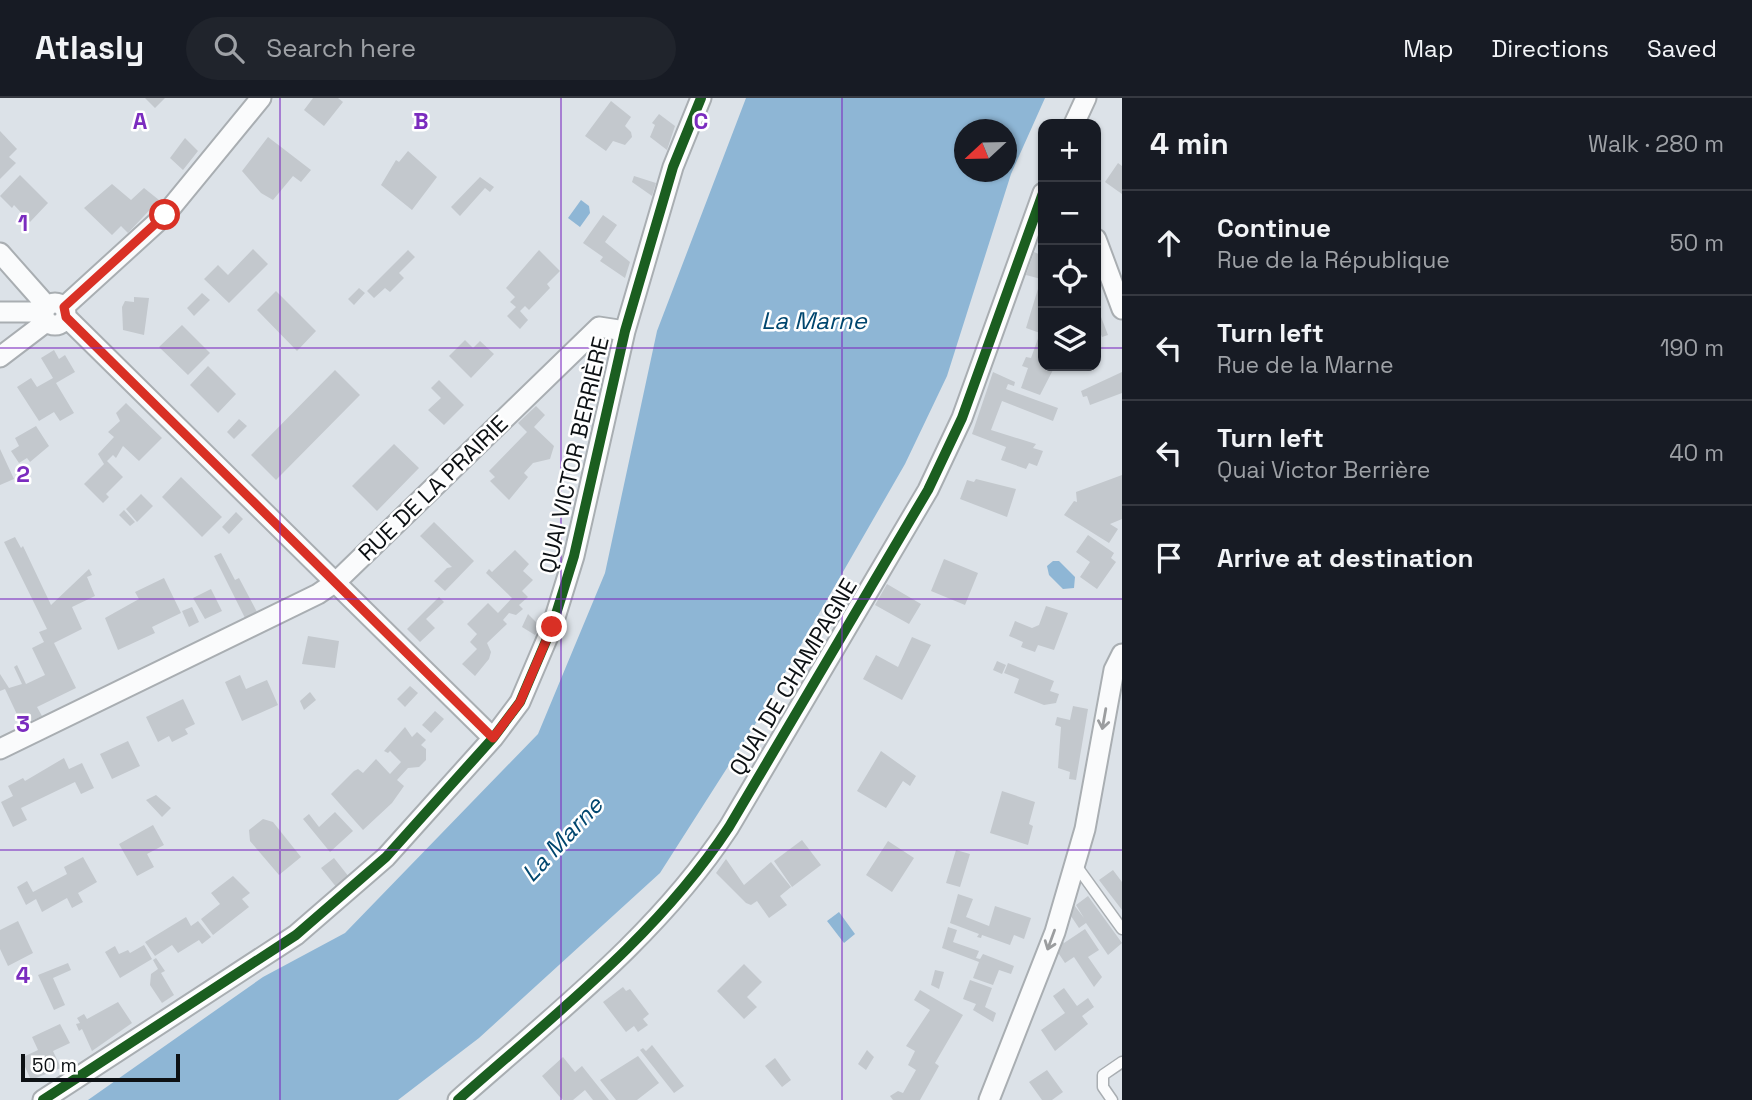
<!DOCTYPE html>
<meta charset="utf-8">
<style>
:root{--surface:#171b24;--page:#20242c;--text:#f1f3f6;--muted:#9ea1a6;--line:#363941}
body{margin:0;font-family:"Space Grotesk",sans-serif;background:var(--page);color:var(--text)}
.controls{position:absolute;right:21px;top:21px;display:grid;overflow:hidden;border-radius:14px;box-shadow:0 2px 5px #0004}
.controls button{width:63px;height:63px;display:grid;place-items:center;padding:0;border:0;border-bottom:2px solid var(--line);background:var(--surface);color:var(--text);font:35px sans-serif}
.compass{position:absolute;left:954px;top:21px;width:63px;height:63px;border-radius:50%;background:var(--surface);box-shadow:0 2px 5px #0004;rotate:248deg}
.scale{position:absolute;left:21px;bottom:18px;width:159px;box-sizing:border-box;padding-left:7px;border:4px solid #0d1114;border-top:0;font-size:19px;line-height:24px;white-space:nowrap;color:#0d1114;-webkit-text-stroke:5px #fff;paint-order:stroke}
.stop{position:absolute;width:21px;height:21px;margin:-16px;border:5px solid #d93025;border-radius:50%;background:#fff}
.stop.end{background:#d93025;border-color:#fff;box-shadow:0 2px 7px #0008}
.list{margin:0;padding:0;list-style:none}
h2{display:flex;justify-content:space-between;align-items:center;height:91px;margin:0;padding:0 28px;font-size:30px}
h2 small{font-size:23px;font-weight:400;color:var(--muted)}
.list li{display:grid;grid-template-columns:46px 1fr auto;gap:21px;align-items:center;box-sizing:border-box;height:105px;padding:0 28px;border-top:2px solid var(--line)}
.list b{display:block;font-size:26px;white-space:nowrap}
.list p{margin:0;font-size:23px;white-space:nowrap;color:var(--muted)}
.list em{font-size:23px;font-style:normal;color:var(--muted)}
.icon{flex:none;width:38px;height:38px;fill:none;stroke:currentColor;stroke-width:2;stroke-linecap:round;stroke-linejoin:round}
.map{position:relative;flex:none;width:1122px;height:1002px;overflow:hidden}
header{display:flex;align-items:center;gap:42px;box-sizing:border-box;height:98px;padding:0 35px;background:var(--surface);border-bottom:2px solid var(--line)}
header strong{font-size:33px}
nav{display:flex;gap:38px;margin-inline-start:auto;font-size:24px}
.search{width:490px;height:63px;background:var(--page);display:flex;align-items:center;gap:18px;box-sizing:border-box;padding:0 24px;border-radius:38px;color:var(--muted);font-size:26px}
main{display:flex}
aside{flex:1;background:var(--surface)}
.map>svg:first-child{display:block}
.water{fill:#8eb6d5;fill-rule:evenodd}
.building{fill:#c3c8cd}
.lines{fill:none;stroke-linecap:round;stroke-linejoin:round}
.lane-casing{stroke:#a9aeb2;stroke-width:13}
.street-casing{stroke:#a9aeb2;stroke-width:23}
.lane{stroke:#fafbfc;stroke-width:10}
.street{stroke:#fafbfc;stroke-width:19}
.cycleway-casing{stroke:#fff;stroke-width:15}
.cycleway{stroke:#1b5e20;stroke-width:10}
.oneway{stroke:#9b9d9f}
.route{stroke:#d93025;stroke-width:9}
.grid{fill:none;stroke:#7b2cbf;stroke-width:2;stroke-opacity:0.55}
.labels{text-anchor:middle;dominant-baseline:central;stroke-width:5;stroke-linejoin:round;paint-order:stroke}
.street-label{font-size:23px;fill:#0d1114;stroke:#fff}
.water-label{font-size:24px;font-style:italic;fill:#00466e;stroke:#fff}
.grid-label{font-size:23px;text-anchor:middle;font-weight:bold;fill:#7b2cbf;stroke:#fff;stroke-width:5;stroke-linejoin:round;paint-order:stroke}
</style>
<header>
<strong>Atlasly</strong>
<div class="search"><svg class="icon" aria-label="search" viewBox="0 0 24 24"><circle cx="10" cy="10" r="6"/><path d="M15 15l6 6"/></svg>Search here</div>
<nav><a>Map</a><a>Directions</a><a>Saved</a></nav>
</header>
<main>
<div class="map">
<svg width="1122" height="1002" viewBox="0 0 1122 1002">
<rect width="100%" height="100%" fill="#dce2e8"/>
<path class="water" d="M746 0H1045L1011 76 947 278 905 366 759 620 660 775 479 940 398 1002H88L263 879 345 835 538 636 605 475 657 233ZM964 32H1006V74H964Z
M581 102 589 108 590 115 580 129 568 120Z
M1053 463H1059L1075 479 1074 490 1063 491 1049 477 1047 468Z
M839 814 855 836 844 845 827 823Z"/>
<path class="building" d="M145 0H165L155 10Z
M313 0H338L343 4 324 28 304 12Z
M611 3 631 19 625 28 631 34 632 39 625 47 613 43 606 53 585 38Z
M659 16 675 28 667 52 650 39 655 27 652 25Z
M0 33 17 51 9 59 16 65 0 81Z
M268 39 311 72 301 84 293 78 273 102 261 95 242 73Z
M185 40 198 53 183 72 170 60Z
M408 53 437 79 412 112 381 87 396 62 399 64Z
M1118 65 1122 68V96L1105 84Z
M20 77 48 105 30 124 14 107 12 110 0 98Z
M634 78 656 85 652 98 632 84Z
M480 79 494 89 490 94 485 90 460 118 451 109Z
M112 86 131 102 144 90 159 102 128 135 121 128 112 137 84 110Z
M603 117 617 127 605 144 630 164 625 180 600 163 603 159 583 145Z
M253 151 268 166 229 205 204 181 218 167 228 177Z
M408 152 415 159 399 175 404 180 390 194 385 190 374 200 367 193Z
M539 152 560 173 547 186 550 190 529 212 525 208 520 213 528 222 520 231 507 218 516 209 510 204 515 199 506 190Z
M1034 154 1043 158V268L1054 270 1040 297 1021 290 1028 270 1022 268 1026 259 1031 260 1040 235 1026 230 1041 181 1026 177Z
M359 190 365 195 354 207 348 201Z
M276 193 316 233 297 253 257 212Z
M202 195 210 202 194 218 187 210Z
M134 199 149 200 144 237 123 232 122 209 125 203 134 204Z
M1096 206 1108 237 1102 239 1096 225Z
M182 227 210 255 188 277 159 249Z
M465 242 473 250 480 243 494 256 471 280 449 258Z
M54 252 59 261 65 257 75 274 56 285 74 315 60 323 54 314 39 323 17 289 31 280 37 289 53 280 41 260Z
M208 268 236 296 218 315 190 287Z
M335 272 360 297 276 382 251 357Z
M993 274 1015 284 1014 288 1008 286 1006 291 1058 310 1053 323 1002 303 991 332 1036 346 1033 350 1043 353 1037 368 1029 365 1026 371 1001 362 1006 349 972 336Z
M1122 274V295L1090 307 1087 298 1083 299 1081 293Z
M439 282 464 307 444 327 428 312 441 300 431 290Z
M126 305 162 340 139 363 123 348 116 360 113 357 107 363 123 379 106 396 109 399 103 405 84 386 104 366 98 356 114 339 108 334 120 323 116 315Z
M536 308 545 317 534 329 554 348 550 361 533 365 524 375 528 379 509 402 490 383 495 379 489 373 527 334 518 325Z
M239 321 247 328 234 341 227 334Z
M36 328 49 348 30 364 27 360 19 365 11 353 19 348 15 340Z
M394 346 419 370 377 413 352 388Z
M0 351 14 381 0 387Z
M1122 377V421L1110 426 1118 431 1109 445 1064 417 1074 403 1077 404 1076 394Z
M181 379 222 419 202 439 162 399Z
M976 381 1016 391 1007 419 960 401 967 382 974 384Z
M141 396 153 408 137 424 126 411Z
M124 412 135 424 130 428 119 417Z
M236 414 243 421 229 436 222 429Z
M434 424 474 463 445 493 434 483 447 470 452 469 420 438Z
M1088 437 1114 455 1111 460 1116 464 1097 491 1080 479 1090 464 1076 454Z
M15 439 21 450 23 448 51 507 89 471 92 477 87 479 95 498 72 509 82 531 54 545 76 590 37 609 42 618 22 627 5 591 0 593V576L9 590 22 586 14 569 17 567 26 586 45 577 32 550 44 544 39 534 47 531 4 444Z
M515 452 529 466 523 473 533 482 522 493 528 499 519 507 523 511 516 517 509 515 503 522 507 526 487 545 491 554 489 561 475 578 462 566 477 551 470 544 477 536 467 526 488 505 498 515 512 500 486 475 489 471 492 474Z
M221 455 235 482 239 480 257 514 245 520 214 458Z
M944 461 978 475 965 507 931 493Z
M164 480 181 515 152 529 155 535 118 552 105 520 139 501 135 494Z
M887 486 921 506 909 526 875 507Z
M211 491 222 513 205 521 193 500Z
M439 499 444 504 426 521 435 530 420 544 407 531Z
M1046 508 1068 515 1054 552 1038 547 1035 554 1021 549 1023 544 1009 538 1015 523 1032 530 1039 527Z
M192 509 199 524 189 529 182 513Z
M528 516 540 528 535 537 522 529Z
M308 538 339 543 335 570 302 566Z
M912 539 931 547 902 602 863 581 876 557 898 569Z
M997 563 1006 567 1002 576 993 572Z
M1008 565 1054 583 1050 593 1059 596 1056 605 1044 607 1014 595 1019 581 1004 575Z
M240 577 246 591 267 582 278 607 242 623 225 584Z
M410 588 418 595 405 609 397 601Z
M310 594 316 602 304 612 300 603Z
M183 601 195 626 185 631 188 636 172 644 169 638 158 644 146 619Z
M1073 608 1088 611 1076 682 1069 681 1070 674 1058 670 1061 629 1055 627 1057 619 1070 622Z
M435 613 444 621 431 635 422 627Z
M405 629 412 639 417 634 426 642 421 647 426 651V662L419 669 408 670 397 682 404 688 392 705 363 732 331 696 354 673 358 671 363 675 376 661 390 676 401 664 390 653 388 655 384 653Z
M128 643 140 668 112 681 100 656Z
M881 653 916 678 910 688 903 683 886 710 857 693Z
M64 660 69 671 82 665 94 690 81 696 75 684 21 710 27 722 13 729 1 704 13 698 8 688 23 680 25 683Z
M1002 693 1035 704 1029 726 1033 728 1028 747 990 735Z
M156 697 171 710 162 719 146 702Z
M335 714 353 733 330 754 303 721 309 716 319 729Z
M263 721 273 724 301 759 279 777 250 743 249 732Z
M153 727 164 747 147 756 154 769 137 778 119 746Z
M802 742 821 767 792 789 774 763Z
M888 743 914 760 892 794 866 777Z
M956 752 970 756 960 789 946 785Z
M83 759 97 784 78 795 83 804 72 810 67 800 42 814 36 801 26 807 17 789 27 783 33 794 67 776 64 769Z
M334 760 349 779 337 790 321 770Z
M726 761 744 787 771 764 791 789 780 798 787 807 769 820 757 803 751 807 746 805 716 775Z
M1113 772 1122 784V812L1099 782Z
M233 778 250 795 242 801 249 809 213 837 201 821 220 806 211 795Z
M958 796 973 801 966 819 989 828 995 808 1031 820 1024 841 1014 837 1010 847 982 837 981 840 977 839 979 836 950 825Z
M1088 798 1122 845 1108 857 1086 825 1079 830 1069 815 1074 807 1084 820 1076 807Z
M186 819 191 828 198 823 211 839 202 846 199 842 178 855 172 847 155 858 145 844Z
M18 823 33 855 8 868 0 851V832Z
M948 829 957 832 953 844 979 853 976 860 980 861 983 856 1014 868 1011 876 999 872 993 887 973 880 979 864 942 850Z
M1085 831 1099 852 1088 859 1102 879 1094 889 1074 859 1065 865 1055 850 1059 838 1064 845Z
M144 847 152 861 120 880 105 854 115 848 119 856 128 852 130 855Z
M156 860 165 873 161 875 174 897 162 905 150 887 151 876 158 871 153 862Z
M68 865 71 872 53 880 65 907 54 912 38 877Z
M744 866 762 884 747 899 757 909 744 921 717 893Z
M935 872 944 874 939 891 931 887Z
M970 882 992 890 985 909 996 915 993 924 973 912 976 906 963 901Z
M623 889 626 893 630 891 649 916 643 921 648 927 638 934 634 928 626 934 603 904Z
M1064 890 1077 908 1088 900 1094 909 1082 918 1088 926 1055 953 1041 932 1065 915 1053 898Z
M920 892 963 917 935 965 939 968 920 1002H893L890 998 898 993 903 995 916 972 908 967 915 953 906 948 930 912 914 902Z
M118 904 132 925 92 953 82 931 79 933 76 926 80 925 77 920 84 916 87 921Z
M60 926 70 945 53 953 61 970 31 982 21 960 38 952 32 939Z
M652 947 684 988 674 995 640 952 643 950 646 953Z
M867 952 874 959 866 972 858 966Z
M638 958 659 985 637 1002H616L600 982Z
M563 959 575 974 582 968 609 1002H593L585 992 573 1002H563L559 998 542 978Z
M775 960 791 982 782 989 765 968Z
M1047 972 1063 994 1052 1002H1042L1029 984Z"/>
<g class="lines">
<defs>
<path id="lane" d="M1075 766 1122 831
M1112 1002 1103 989V977L1122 964"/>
<path id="street" d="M1074 26 1086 0
M1096 141 1122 211
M0 155 47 208
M44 216a11 11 0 1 1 22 0a11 11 0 1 1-22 0Z
M64 209 165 117 261 0
M0 214H43
M66 219 493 640
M0 259 46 224
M0 651 318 496 337 483 599 229 625 233
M43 1002 296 837 386 759 493 640 520 604 552 529 574 458 625 233 673 69 701 0
M458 1002C554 917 658 837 729 729L928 392 962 320 1043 95
M989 1002 1055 834 1085 731 1114 572 1122 556"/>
</defs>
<use href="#lane" class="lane-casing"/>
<use href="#street" class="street-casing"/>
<use href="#lane" class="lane"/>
<use href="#street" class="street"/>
<defs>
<path id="cycleway" d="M43 1002 296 837 386 759 493 640 520 604 552 529 574 458 625 233 673 69 701 0
M458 1002C554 917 658 837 729 729L928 392 962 320 1043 95"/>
</defs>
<use href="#cycleway" class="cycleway-casing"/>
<use href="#cycleway" class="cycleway"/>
</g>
<defs><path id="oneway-shaft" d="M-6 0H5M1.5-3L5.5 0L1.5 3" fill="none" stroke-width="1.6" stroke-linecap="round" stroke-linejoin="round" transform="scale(1.75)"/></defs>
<g class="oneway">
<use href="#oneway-shaft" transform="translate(1104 621) rotate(100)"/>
<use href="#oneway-shaft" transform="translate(1051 842) rotate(110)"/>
</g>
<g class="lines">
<path class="route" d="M165 117 64 209 66 219 493 640 520 604 552 529"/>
</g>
<path class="grid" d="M280 0V1002M561 0V1002M842 0V1002M0 250H1043M1096 250H1122M0 501H1122M0 752H1122"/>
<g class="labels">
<g class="street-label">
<text transform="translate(574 357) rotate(-77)">QUAI VICTOR BERRIÈRE</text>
<text transform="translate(433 390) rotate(-44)">RUE DE LA PRAIRIE</text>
<text transform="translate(793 579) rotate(-59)">QUAI DE CHAMPAGNE</text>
</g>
<g class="water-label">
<text x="814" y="222">La Marne</text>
<text transform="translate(562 741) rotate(-47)">La Marne</text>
</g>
</g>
<g class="grid-label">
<text x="140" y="31">A</text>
<text x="421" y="31">B</text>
<text x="701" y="31">C</text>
<text x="23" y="133">1</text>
<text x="23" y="384">2</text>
<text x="23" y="634">3</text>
<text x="23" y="885">4</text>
</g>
</svg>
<div class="controls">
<button>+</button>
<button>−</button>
<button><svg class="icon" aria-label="locate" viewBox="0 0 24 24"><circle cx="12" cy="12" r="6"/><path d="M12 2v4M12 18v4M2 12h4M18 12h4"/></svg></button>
<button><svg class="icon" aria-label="layers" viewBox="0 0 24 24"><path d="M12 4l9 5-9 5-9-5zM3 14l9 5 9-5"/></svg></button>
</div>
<svg class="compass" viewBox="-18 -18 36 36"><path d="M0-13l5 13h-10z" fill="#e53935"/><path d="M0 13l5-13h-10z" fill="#9ea1a6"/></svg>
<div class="scale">50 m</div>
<div class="stop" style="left:165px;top:117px"></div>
<div class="stop end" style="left:552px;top:529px"></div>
</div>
<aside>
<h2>4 min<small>Walk · 280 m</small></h2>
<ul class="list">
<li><svg class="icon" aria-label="ahead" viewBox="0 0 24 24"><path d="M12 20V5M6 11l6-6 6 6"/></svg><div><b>Continue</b><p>Rue de la République</p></div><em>50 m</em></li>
<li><svg class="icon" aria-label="left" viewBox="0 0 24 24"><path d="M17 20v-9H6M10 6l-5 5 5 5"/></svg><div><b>Turn left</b><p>Rue de la Marne</p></div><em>190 m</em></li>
<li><svg class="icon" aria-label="left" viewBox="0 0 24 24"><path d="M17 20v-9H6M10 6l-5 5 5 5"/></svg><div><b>Turn left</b><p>Quai Victor Berrière</p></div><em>40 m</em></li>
<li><svg class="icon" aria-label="arrive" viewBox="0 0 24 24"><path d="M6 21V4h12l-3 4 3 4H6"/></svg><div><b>Arrive at destination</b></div></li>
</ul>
</aside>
</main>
